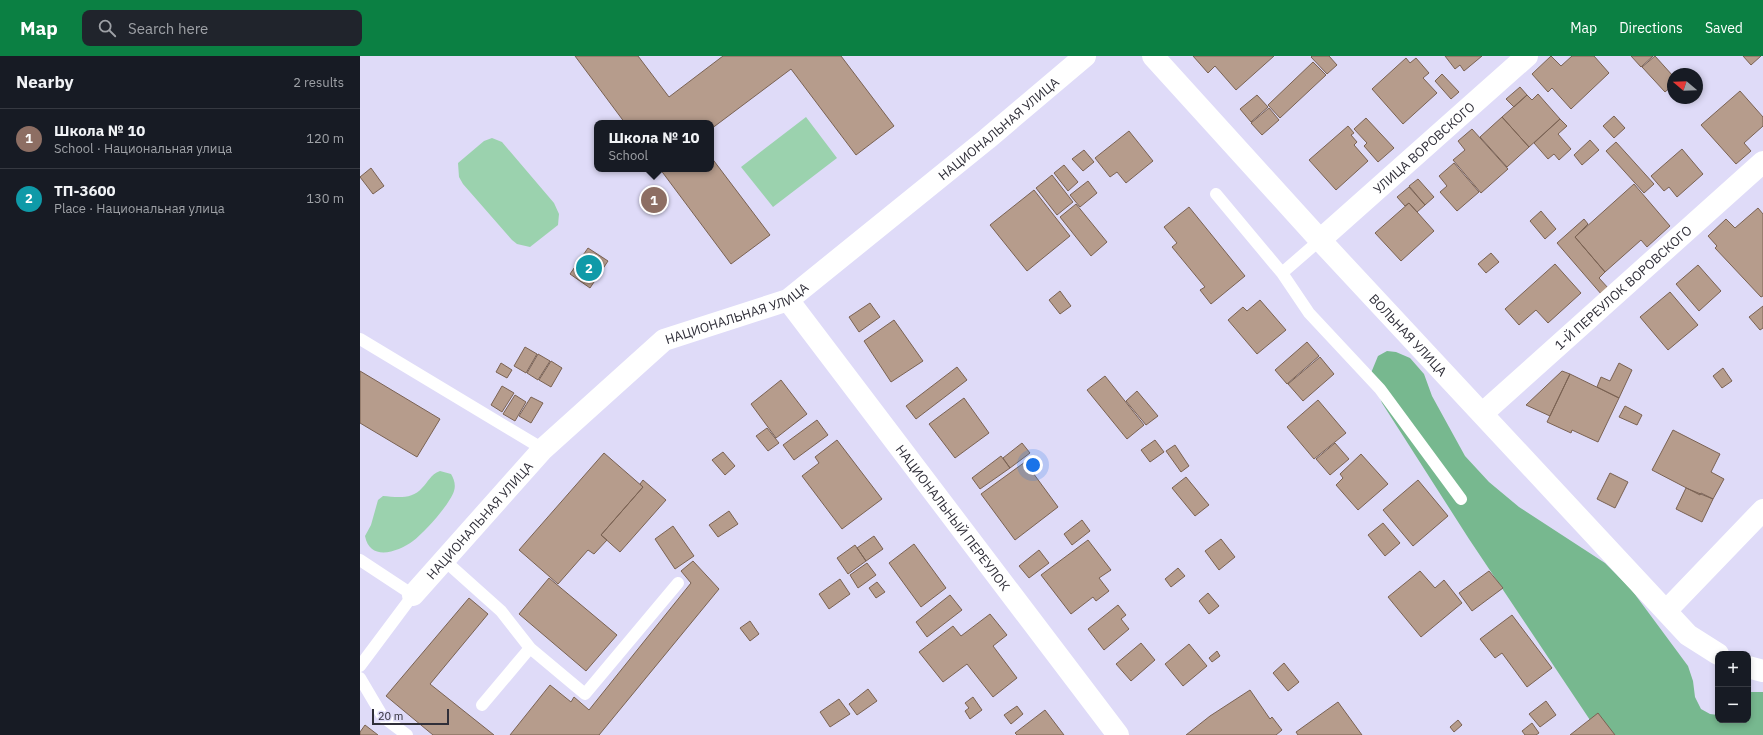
<!DOCTYPE html>
<meta charset="utf-8">
<style>
:root{--surface:#171b24;--page:#20242c;--text:#f1f3f6;--muted:#9ea1a6;--line:#363941;--accent:#0b8043}
body{margin:0;font-family:"IBM Plex Sans",sans-serif;background:var(--page);color:var(--text)}
.controls{position:absolute;right:12px;bottom:12px;display:grid;overflow:hidden;border-radius:8px;box-shadow:0 2px 6px #0003}
.controls button{width:36px;height:36px;display:grid;place-items:center;padding:0;border:0;border-bottom:1px solid var(--line);background:var(--surface);color:var(--text);font:20px sans-serif}
.compass{position:absolute;left:1307px;top:12px;width:36px;height:36px;border-radius:50%;background:var(--surface);box-shadow:0 2px 6px #0003;rotate:289deg}
.scale{position:absolute;left:12px;bottom:10px;width:77px;box-sizing:border-box;padding-left:4px;border:2px solid #302f39;border-top:0;font-size:11px;line-height:14px;white-space:nowrap;color:#302f39;-webkit-text-stroke:3px #dfdbf8;paint-order:stroke}
.you{position:absolute;left:673px;top:409px;width:14px;height:14px;margin:-10px;border:3px solid #fff;border-radius:50%;background:#1a73e8;box-shadow:0 0 0 6px #1a73e833}
.badge{display:grid;place-items:center;width:26px;height:26px;border-radius:50%;background:var(--accent);color:#fff;font-size:13px;font-weight:700}
.pin{position:absolute;translate:-50% -50%;border:2px solid #fff;box-shadow:0 1px 4px #0006}
.popup{position:absolute;left:234px;top:64px;width:120px;height:52px;box-sizing:border-box;display:grid;place-content:center;border-radius:8px;background:var(--surface);filter:drop-shadow(0 1px 3px #0005);font-size:13px;white-space:nowrap;color:var(--muted)}
.popup b{font-size:15px;color:var(--text)}
.popup::after{content:'';position:absolute;left:50%;top:100%;margin-left:-8px;border:8px solid transparent;border-top-color:var(--surface)}
.list{margin:0;padding:0;list-style:none}
h2{display:flex;justify-content:space-between;align-items:center;height:52px;margin:0;padding:0 16px;font-size:17px}
h2 small{font-size:13px;font-weight:400;color:var(--muted)}
.list li{display:grid;grid-template-columns:26px 1fr auto;gap:12px;align-items:center;box-sizing:border-box;height:60px;padding:0 16px;border-top:1px solid var(--line)}
.list b{display:block;font-size:15px;white-space:nowrap}
.list p{margin:0;font-size:13px;white-space:nowrap;color:var(--muted)}
.list em{font-size:13px;font-style:normal;color:var(--muted)}
.icon{flex:none;width:22px;height:22px;fill:none;stroke:currentColor;stroke-width:2;stroke-linecap:round;stroke-linejoin:round}
.map{position:relative;flex:none;width:1403px;height:679px;overflow:hidden}
header{display:flex;align-items:center;gap:24px;box-sizing:border-box;height:56px;padding:0 20px;background:var(--accent);color:#fff}
header strong{font-size:19px}
nav{display:flex;gap:22px;margin-inline-start:auto;font-size:14px}
.search{width:280px;height:36px;background:var(--page);display:flex;align-items:center;gap:10px;box-sizing:border-box;padding:0 14px;border-radius:8px;color:var(--muted);font-size:15px}
main{display:flex}
aside{flex:1;background:var(--surface)}
.map>svg:first-child{display:block}
.green{fill:#9bd2ae}
.forest{fill:#77b88f}
.building{fill:#b69c8c;stroke:#7a6253}
.lines{fill:none;stroke-linecap:round;stroke-linejoin:round}
.service{stroke:#fff;stroke-width:12}
.minor{stroke:#fff;stroke-width:22}
.labels{text-anchor:middle;dominant-baseline:central;stroke-width:4;stroke-linejoin:round;paint-order:stroke}
.street-label{font-size:13px;fill:#302f39;stroke:#dfdbf8}
</style>
<header>
<strong>Map</strong>
<div class="search"><svg class="icon" aria-label="search" viewBox="0 0 24 24"><circle cx="10" cy="10" r="6"/><path d="M15 15l6 6"/></svg>Search here</div>
<nav><a>Map</a><a>Directions</a><a>Saved</a></nav>
</header>
<main>
<aside>
<h2>Nearby<small>2 results</small></h2>
<ul class="list">
<li><span class="badge" style="background:#8d6e63">1</span><div><b>Школа № 10</b><p>School · Национальная улица</p></div><em>120 m</em></li>
<li><span class="badge" style="background:#0f9aa8">2</span><div><b>ТП-3600</b><p>Place · Национальная улица</p></div><em>130 m</em></li>
</ul>
</aside>
<div class="map">
<svg width="1403" height="679" viewBox="0 0 1403 679">
<rect width="100%" height="100%" fill="#dfdbf8"/>
<path class="green" d="M446 61 477 102 413 151 381 111Z
M132 82 142 86 194 147 199 158 198 169 170 191 157 188 152 184 103 128 99 121 98 107 124 85Z
M80 415 91 418C94 423 96 429 94 435 90 448 65 476 53 485 38 496 10 506 5 480L11 469 18 444 23 440C36 441 52 444 62 432 69 425 70 419 80 415Z"/>
<path class="forest" d="M1027 295 1036 296 1050 302 1064 318 1072 340 1105 400 1129 426 1159 451 1245 507 1271 533 1328 610 1333 625 1335 641 1341 653 1350 658 1358 659V664H1388V636H1403V679H1240L1109 483 1022 347 1011 317 1018 300Z"/>
<path class="building" d="M215 0H278L309 41 363 0H481L534 70 496 99 431 13 351 73V67H265Z
M833 0H914L876 34 855 10 848 17Z
M952 0H969L977 9 967 18 951 1Z
M1085 0H1122L1104 15 1100 9 1095 13Z
M1191 0 1201 10 1212 0H1234L1249 17 1211 53 1192 32 1188 36 1172 18Z
M1271 0H1293L1281 11Z
M1295 0 1313 20V29L1305 36 1282 11Z
M1383 0H1401L1391 9Z
M1046 2 1050 7 1056 2 1069 17 1063 22 1077 37 1043 68 1012 33Z
M953 6 966 19 920 62 908 49Z
M1082 18 1099 36 1091 43 1075 25Z
M1160 31 1167 39 1154 51 1146 43Z
M1380 35 1403 61V70L1384 87 1391 95 1376 108 1341 69Z
M1178 38 1200 63 1169 91 1142 61 1167 39 1172 44Z
M897 39 908 51 891 66 880 53Z
M909 52 919 64 902 79 891 67Z
M1254 60 1265 72 1254 82 1243 70Z
M1142 61 1169 91 1147 111 1120 81Z
M1006 62 1034 92 1018 106 1004 90 1007 87 994 73Z
M1200 63 1207 70 1198 78 1211 93 1199 104 1194 98 1188 103 1174 87Z
M988 70 994 77 991 79 997 86 994 89 1008 105 976 134 949 104Z
M1112 73 1148 113 1121 137 1093 104 1105 94 1098 85Z
M769 75 793 105 766 127 757 116 750 121 735 102Z
M1230 84 1239 94 1222 109 1214 99Z
M1256 86 1294 128 1284 137 1246 95Z
M1322 93 1343 118 1317 141 1309 131 1304 135 1291 120Z
M724 94 734 106 723 115 712 103Z
M351 101 410 179 371 208 300 113H351Z
M1094 107 1119 136 1097 155 1080 136 1087 130 1079 120Z
M704 109 718 126 708 135 694 117Z
M11 112 24 130 13 138 0 121Z
M692 119 713 146 697 159 676 132Z
M1058 123 1074 141 1065 149 1049 130Z
M728 125 737 137 720 151 710 139Z
M1274 128 1310 170 1287 191 1281 184 1245 216 1215 181Z
M1049 131 1065 149 1057 156 1049 147 1045 150 1037 141Z
M674 134 710 180 667 215 630 169Z
M1049 147 1074 175 1041 205 1015 177Z
M716 148 747 186 731 200 700 161Z
M829 151 885 220 851 248 840 234 845 231 812 191 817 187 804 171Z
M1398 152 1403 158V240L1401 241 1355 192 1357 190 1348 180 1366 163 1375 172Z
M1181 155 1196 173 1185 183 1170 165Z
M1224 163 1228 168 1215 181 1245 216 1239 222 1249 233 1242 239 1197 187Z
M228 192 248 205 230 232 210 218Z
M1131 197 1139 206 1126 217 1118 208Z
M1195 208 1221 237 1188 267 1176 254 1159 269 1145 253Z
M1338 209 1361 235 1339 255 1316 228Z
M700 235 711 250 700 258 689 244Z
M1310 236 1338 269 1308 294 1280 261Z
M900 244 926 274 897 298 868 264 883 251 887 255Z
M510 247 520 261 499 276 489 261Z
M1403 250V272L1400 274 1389 261Z
M534 264 563 305 531 326 504 285Z
M947 286 959 300 927 328 915 314Z
M165 291 177 298 166 317 154 310Z
M178 298 190 305 178 324 167 317Z
M960 301 974 318 943 345 928 328Z
M191 305 202 312 191 331 179 324Z
M141 307 152 314 147 322 136 316Z
M1259 307 1272 314 1259 342 1237 331 1241 321 1250 325Z
M597 311 607 324 556 363 546 350Z
M1363 312 1372 325 1362 332 1353 320Z
M0 315 80 363 57 401 0 367Z
M1202 315 1210 318 1190 360 1166 349Z
M1210 318 1259 342 1238 386 1212 374 1211 377 1187 366Z
M745 320 784 369 767 383 727 334Z
M421 324 447 358 416 382 391 348Z
M142 330 154 337 142 356 131 349Z
M777 335 798 360 786 369 766 345Z
M155 339 166 346 155 365 143 358Z
M171 341 183 347 171 367 159 360Z
M604 342 629 377 595 402 569 368Z
M958 344 986 377 954 403 927 371Z
M1265 350 1282 359 1277 369 1259 361Z
M457 364 468 379 434 404 423 389Z
M407 372 419 387 408 395 396 380Z
M1313 374 1360 398 1351 416 1364 423 1353 443 1341 437 1340 439 1292 414Z
M477 384 522 443 482 473 442 420 459 407 455 401Z
M795 384 804 396 790 406 781 394Z
M662 387 670 397 650 412 643 402Z
M975 387 989 403 970 419 956 403Z
M815 389 829 410 821 416 806 395Z
M363 396 375 410 365 419 352 404Z
M244 397 283 431 241 479 247 484 234 498 228 494 198 528 159 494Z
M1001 398 1028 428 998 454 976 429 983 422 980 418Z
M641 400 650 412 620 433 612 422Z
M665 406 698 451 655 484 621 438Z
M1250 417 1268 426 1255 452 1237 443Z
M826 421 849 449 835 460 812 432Z
M283 424 306 444 260 496 241 479 283 431 280 428Z
M1058 424 1088 460 1053 490 1023 454Z
M1326 432 1353 443 1342 466 1316 453Z
M369 455 378 468 358 481 349 469Z
M722 464 730 475 712 489 704 478Z
M1023 467 1040 487 1025 500 1008 479Z
M313 470 334 500 315 513 295 483Z
M514 480 523 493 506 505 497 492Z
M861 483 875 501 859 514 845 495Z
M728 484 751 514 739 522 749 535 736 545 733 541 711 558 681 519Z
M554 488 586 532 561 551 529 507Z
M495 489 506 505 488 518 477 502Z
M679 494 689 507 669 522 659 510Z
M333 505 359 533 239 679H150L190 629 211 646 214 641 229 654 331 527 321 515Z
M507 507 516 519 498 532 490 519Z
M818 512 825 520 811 531 805 523Z
M1060 515 1075 532 1084 524 1102 547 1061 581 1028 541Z
M1129 515 1143 532 1112 555 1099 537Z
M189 522 257 579 226 615 159 558Z
M480 523 490 538 469 553 459 538Z
M517 526 525 536 516 542 509 532Z
M848 537 859 550 849 558 839 545Z
M590 539 602 554 567 581 556 566Z
M109 542 128 558 70 628 134 679H73L26 640Z
M758 549 766 559 761 563 769 573 744 594 728 573Z
M630 558 647 579 633 590 657 622 633 641 607 608 583 626 559 596 593 570 601 580Z
M1152 559 1192 612 1167 631 1142 597 1135 602 1120 583Z
M390 565 399 578 390 585 380 572Z
M781 587 795 604 771 625 756 608Z
M829 588 847 610 823 630 805 608Z
M857 595 860 600 852 606 849 602Z
M924 607 939 626 928 635 913 617Z
M508 633 517 645 497 659 489 648Z
M890 634 910 663 912 661 922 674 916 679H826L850 660Z
M613 641 622 654 610 663 605 655 609 652 605 647Z
M479 643 490 658 470 671 460 656Z
M1186 645 1196 659 1180 671 1169 658Z
M978 646 1002 679H938L936 676Z
M657 650 663 658 651 668 644 659Z
M685 654 704 679H657L655 677Z
M1238 657 1255 679H1210Z
M1098 664 1102 669 1094 676 1090 671Z
M1172 667 1179 677 1176 679H1165L1162 675Z
M5 669 18 679H0V676Z"/>
<g class="lines">
<path class="service" d="M856 138 922 217 960 184
M922 217 949 257 1020 333 1101 443
M0 283 183 393
M0 504 53 539 0 610
M84 504 141 555 170 592 122 649
M170 592 225 638 318 527
M0 622 23 661 47 679"/>
<g class="minor">
<path id="s1" d="M793 0 960 184 1328 579 1358 598"/>
<path id="s2" d="M960 184 1167 0"/>
<path id="s3" d="M428 244 758 679"/>
<path id="s4" d="M1123 357 1403 106"/>
<path id="s5" d="M53 539 183 393 304 284 428 244 627 83 725 0"/>
<path d="M1306 555 1403 454"/>
<path d="M1388 611 1403 615"/>
</g>
</g>
<g class="labels">
<g class="street-label">
<text stroke="none"><textPath href="#s5" startOffset="760">НАЦИОНАЛЬНАЯ УЛИЦА</textPath></text>
<text stroke="none"><textPath href="#s2" startOffset="139">УЛИЦА ВОРОВСКОГО</textPath></text>
<text stroke="none"><textPath href="#s4" startOffset="188">1-Й ПЕРЕУЛОК ВОРОВСКОГО</textPath></text>
<text stroke="none"><textPath href="#s5" startOffset="436">НАЦИОНАЛЬНАЯ УЛИЦА</textPath></text>
<text stroke="none"><textPath href="#s1" startOffset="378">ВОЛЬНАЯ УЛИЦА</textPath></text>
<text stroke="none"><textPath href="#s3" startOffset="273">НАЦИОНАЛЬНЫЙ ПЕРЕУЛОК</textPath></text>
<text stroke="none"><textPath href="#s5" startOffset="100">НАЦИОНАЛЬНАЯ УЛИЦА</textPath></text>
</g>
</g>
</svg>
<div class="controls">
<button>+</button>
<button>−</button>
</div>
<svg class="compass" viewBox="-18 -18 36 36"><path d="M0-13l5 13h-10z" fill="#e53935"/><path d="M0 13l5-13h-10z" fill="#9ea1a6"/></svg>
<div class="scale">20 m</div>
<div class="you"></div>
<div class="pin badge" style="left:294px;top:144px;background:#8d6e63">1</div>
<div class="popup"><b>Школа № 10</b>School</div>
<div class="pin badge" style="left:229px;top:212px;background:#0f9aa8">2</div>
</div>
</main>
